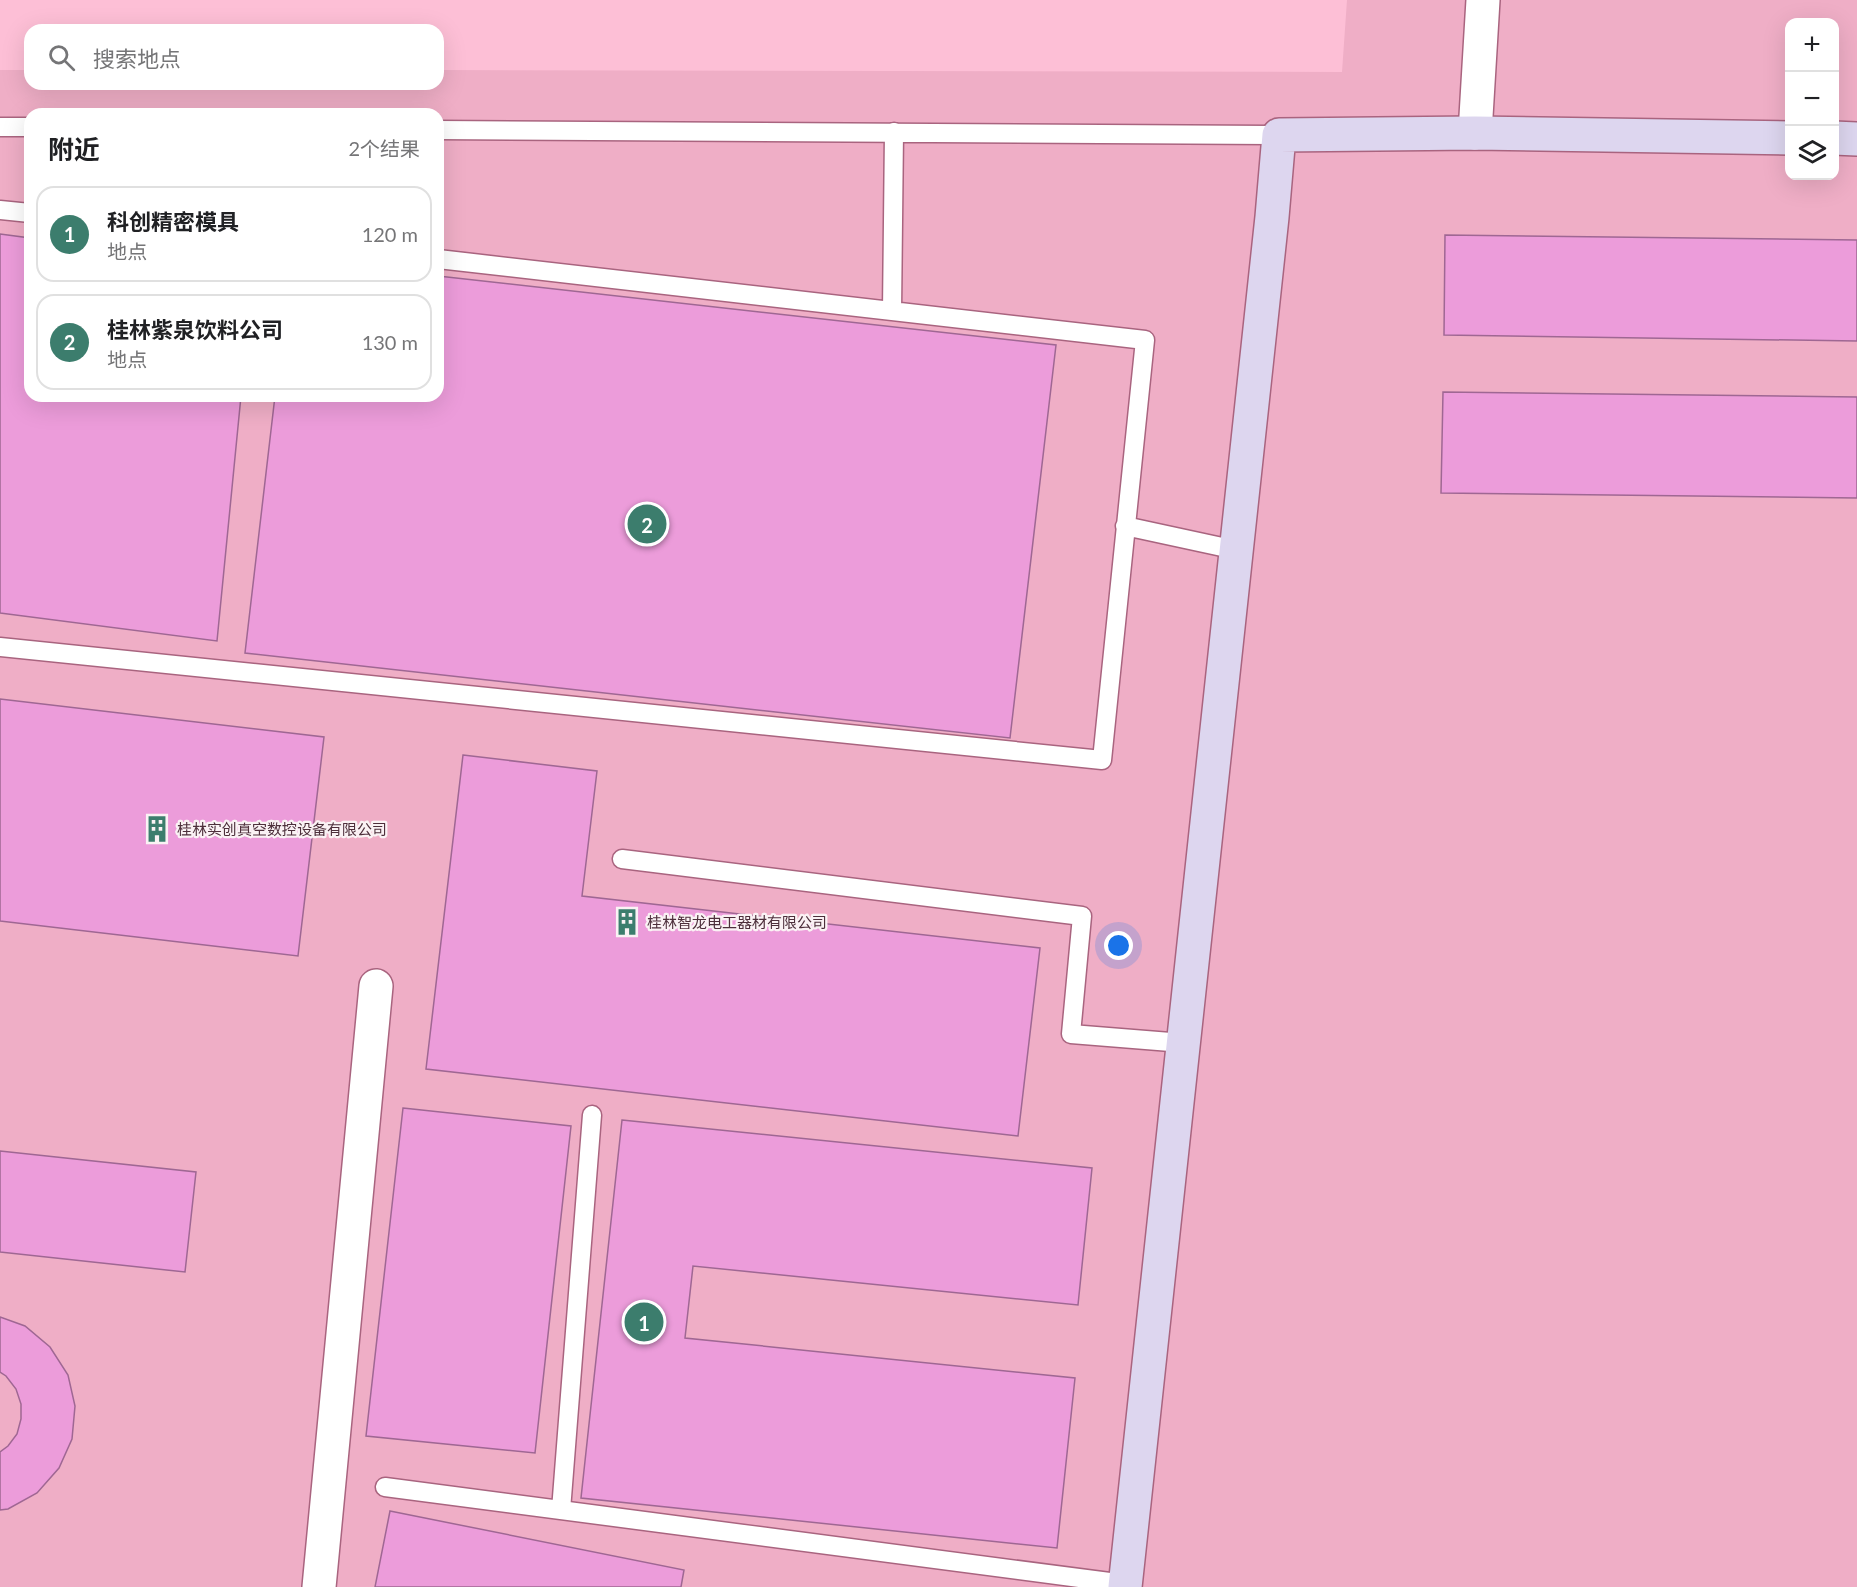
<!DOCTYPE html>
<html lang="zh">
<meta charset="utf-8">
<style>
:root{--surface:#fff;--page:#f6f6f6;--text:#202124;--muted:#757577;--line:#e0e0e0;--accent:#3c7d6d}
body{margin:0;font-family:Lato,"Noto Sans SC",sans-serif;background:var(--page);color:var(--text)}
.controls{position:absolute;right:18px;top:18px;display:grid;overflow:hidden;border-radius:12px;box-shadow:0 6px 24px #0002}
.controls button{width:54px;height:54px;display:grid;place-items:center;padding:0;border:0;border-bottom:2px solid var(--line);background:var(--surface);color:var(--text);font:30px sans-serif}
.you{position:absolute;left:1119px;top:946px;width:21px;height:21px;margin:-15px;border:4px solid #fff;border-radius:50%;background:#1a73e8;box-shadow:0 0 0 9px #1a73e833}
.badge{display:grid;place-items:center;width:39px;height:39px;border-radius:50%;background:var(--accent);color:#fff;font-size:20px;font-weight:700}
.pin{position:absolute;translate:-50% -50%;border:3px solid #fff;box-shadow:0 2px 6px #0006}
.list{margin:0;padding:0;list-style:none}
h2{display:flex;justify-content:space-between;align-items:center;height:78px;margin:0;padding:0 24px;font-size:26px}
h2 small{font-size:20px;font-weight:400;color:var(--muted)}
.list li{display:grid;grid-template-columns:39px 1fr auto;gap:18px;align-items:center;box-sizing:border-box;height:96px;margin:0 12px 12px;padding:0 12px;border:2px solid var(--line);border-radius:18px}
.list b{display:block;font-size:22px;white-space:nowrap}
.list p{margin:0;font-size:20px;white-space:nowrap;color:var(--muted)}
.list em{font-size:20px;font-style:normal;color:var(--muted)}
.icon{flex:none;width:33px;height:33px;fill:none;stroke:currentColor;stroke-width:2;stroke-linecap:round;stroke-linejoin:round}
.map{position:relative;flex:none;width:1857px;height:1587px;overflow:hidden}
.search{position:absolute;background:var(--surface);box-shadow:0 6px 24px #0002;left:24px;top:24px;width:420px;height:66px;display:flex;align-items:center;gap:15px;box-sizing:border-box;padding:0 21px;border-radius:18px;color:var(--muted);font-size:22px}
.panel{position:absolute;background:var(--surface);box-shadow:0 6px 24px #0002;left:24px;top:108px;width:420px;height:294px;border-radius:18px}
.map>svg:first-child{display:block}
.built{fill:#efaec6;fill-rule:evenodd}
.building{fill:#ec9cda;stroke:#9f6793;stroke-width:1.5}
.lines{fill:none;stroke-linecap:round;stroke-linejoin:round}
.lane-casing{stroke:#a9647f;stroke-width:21}
.street-casing{stroke:#a9647f;stroke-width:36}
.secondary-casing{stroke:#a9647f;stroke-width:36}
.lane{stroke:#fff;stroke-width:18}
.street{stroke:#fff;stroke-width:33}
.secondary{stroke:#ddd6ef;stroke-width:33}
.labels{text-anchor:middle;dominant-baseline:central;stroke-width:4.5;stroke-linejoin:round;paint-order:stroke}
.poi-label{font-size:15px;fill:#4d2f3b;stroke:#faf2f4;text-anchor:start}
</style>
<div class="map">
<svg width="1857" height="1587" viewBox="0 0 1857 1587">
<rect width="100%" height="100%" fill="#fdbfd6"/>
<path class="built" d="M1347 0H1857V1587H0V70H30V84H438V70L1342 72ZM1790 22H1834V176H1790ZM30 114H438V396H30Z"/>
<path class="building" d="M0 234 30 238V396H241L217 641 0 613Z
M1445 235 1857 240V341L1444 335Z
M438 276 1056 345 1010 738 245 653 275 396H438Z
M1443 392 1857 397V498L1441 493Z
M0 699 324 737 298 956 0 921Z
M463 755 597 771 582 896 1040 948 1018 1136 426 1069Z
M403 1108 571 1126 535 1453 366 1436Z
M622 1120 1092 1168 1078 1305 693 1266 685 1338 1075 1378 1057 1548 581 1498Z
M0 1151 196 1172 185 1272 0 1252Z
M0 1317 25 1326 50 1347 68 1375 75 1406 72 1439 59 1468 37 1493 8 1509 0 1510V1452L8 1446 17 1434 21 1419V1404L16 1389 6 1376 0 1372Z
M390 1511 684 1570 681 1587H375Z"/>
<g class="lines">
<defs>
<path id="lane" d="M0 127H30
M438 130 1279 135
M0 210 30 213
M892 311 894 132
M1125 526 1236 550
M0 647 1102 760 1145 340 438 259
M622 859 1082 916 1071 1034 1183 1043
M385 1487 1125 1584
M561 1510 592 1115"/>
<path id="street" d="M1475 133 1483 0
M319 1587 376 986"/>
<path id="secondary" d="M1834 138 1857 139
M1125 1587 1272 217 1279 135 1475 133 1790 138"/>
</defs>
<use href="#lane" class="lane-casing"/>
<use href="#street" class="street-casing"/>
<use href="#secondary" class="secondary-casing"/>
<use href="#lane" class="lane"/>
<use href="#street" class="street"/>
<use href="#secondary" class="secondary"/>
</g>
<defs>
<symbol id="building-bare" viewBox="-9 -9 18 18"><path d="M-4-6H4V6H1V3H-1V6H-4ZM-2.5-4.3h1.7v1.8h-1.7ZM.8-4.3h1.7v1.8H.8ZM-2.5-1h1.7V.8h-1.7ZM.8-1h1.7V.8H.8Z" fill="#3c7d6d" stroke="#faf2f4" stroke-width="2.5" paint-order="stroke"/></symbol>
</defs>
<g fill-rule="evenodd">
<use href="#building-bare" x="138" y="810" width="38" height="38"/>
<use href="#building-bare" x="608" y="903" width="38" height="38"/>
</g>
<g class="labels">
<g class="poi-label">
<text x="177" y="829">桂林实创真空数控设备有限公司</text>
<text x="647" y="922">桂林智龙电工器材有限公司</text>
</g>
</g>
</svg>
<div class="controls">
<button>+</button>
<button>−</button>
<button><svg class="icon" aria-label="layers" viewBox="0 0 24 24"><path d="M12 4l9 5-9 5-9-5zM3 14l9 5 9-5"/></svg></button>
</div>
<div class="you"></div>
<div class="pin badge" style="left:644px;top:1322px">1</div>
<div class="pin badge" style="left:647px;top:524px">2</div>
<div class="search"><svg class="icon" aria-label="search" viewBox="0 0 24 24"><circle cx="10" cy="10" r="6"/><path d="M15 15l6 6"/></svg>搜索地点</div>
<section class="panel">
<h2>附近<small>2个结果</small></h2>
<ul class="list">
<li><span class="badge">1</span><div><b>科创精密模具</b><p>地点</p></div><em>120 m</em></li>
<li><span class="badge">2</span><div><b>桂林紫泉饮料公司</b><p>地点</p></div><em>130 m</em></li>
</ul>
</section>
</div>
